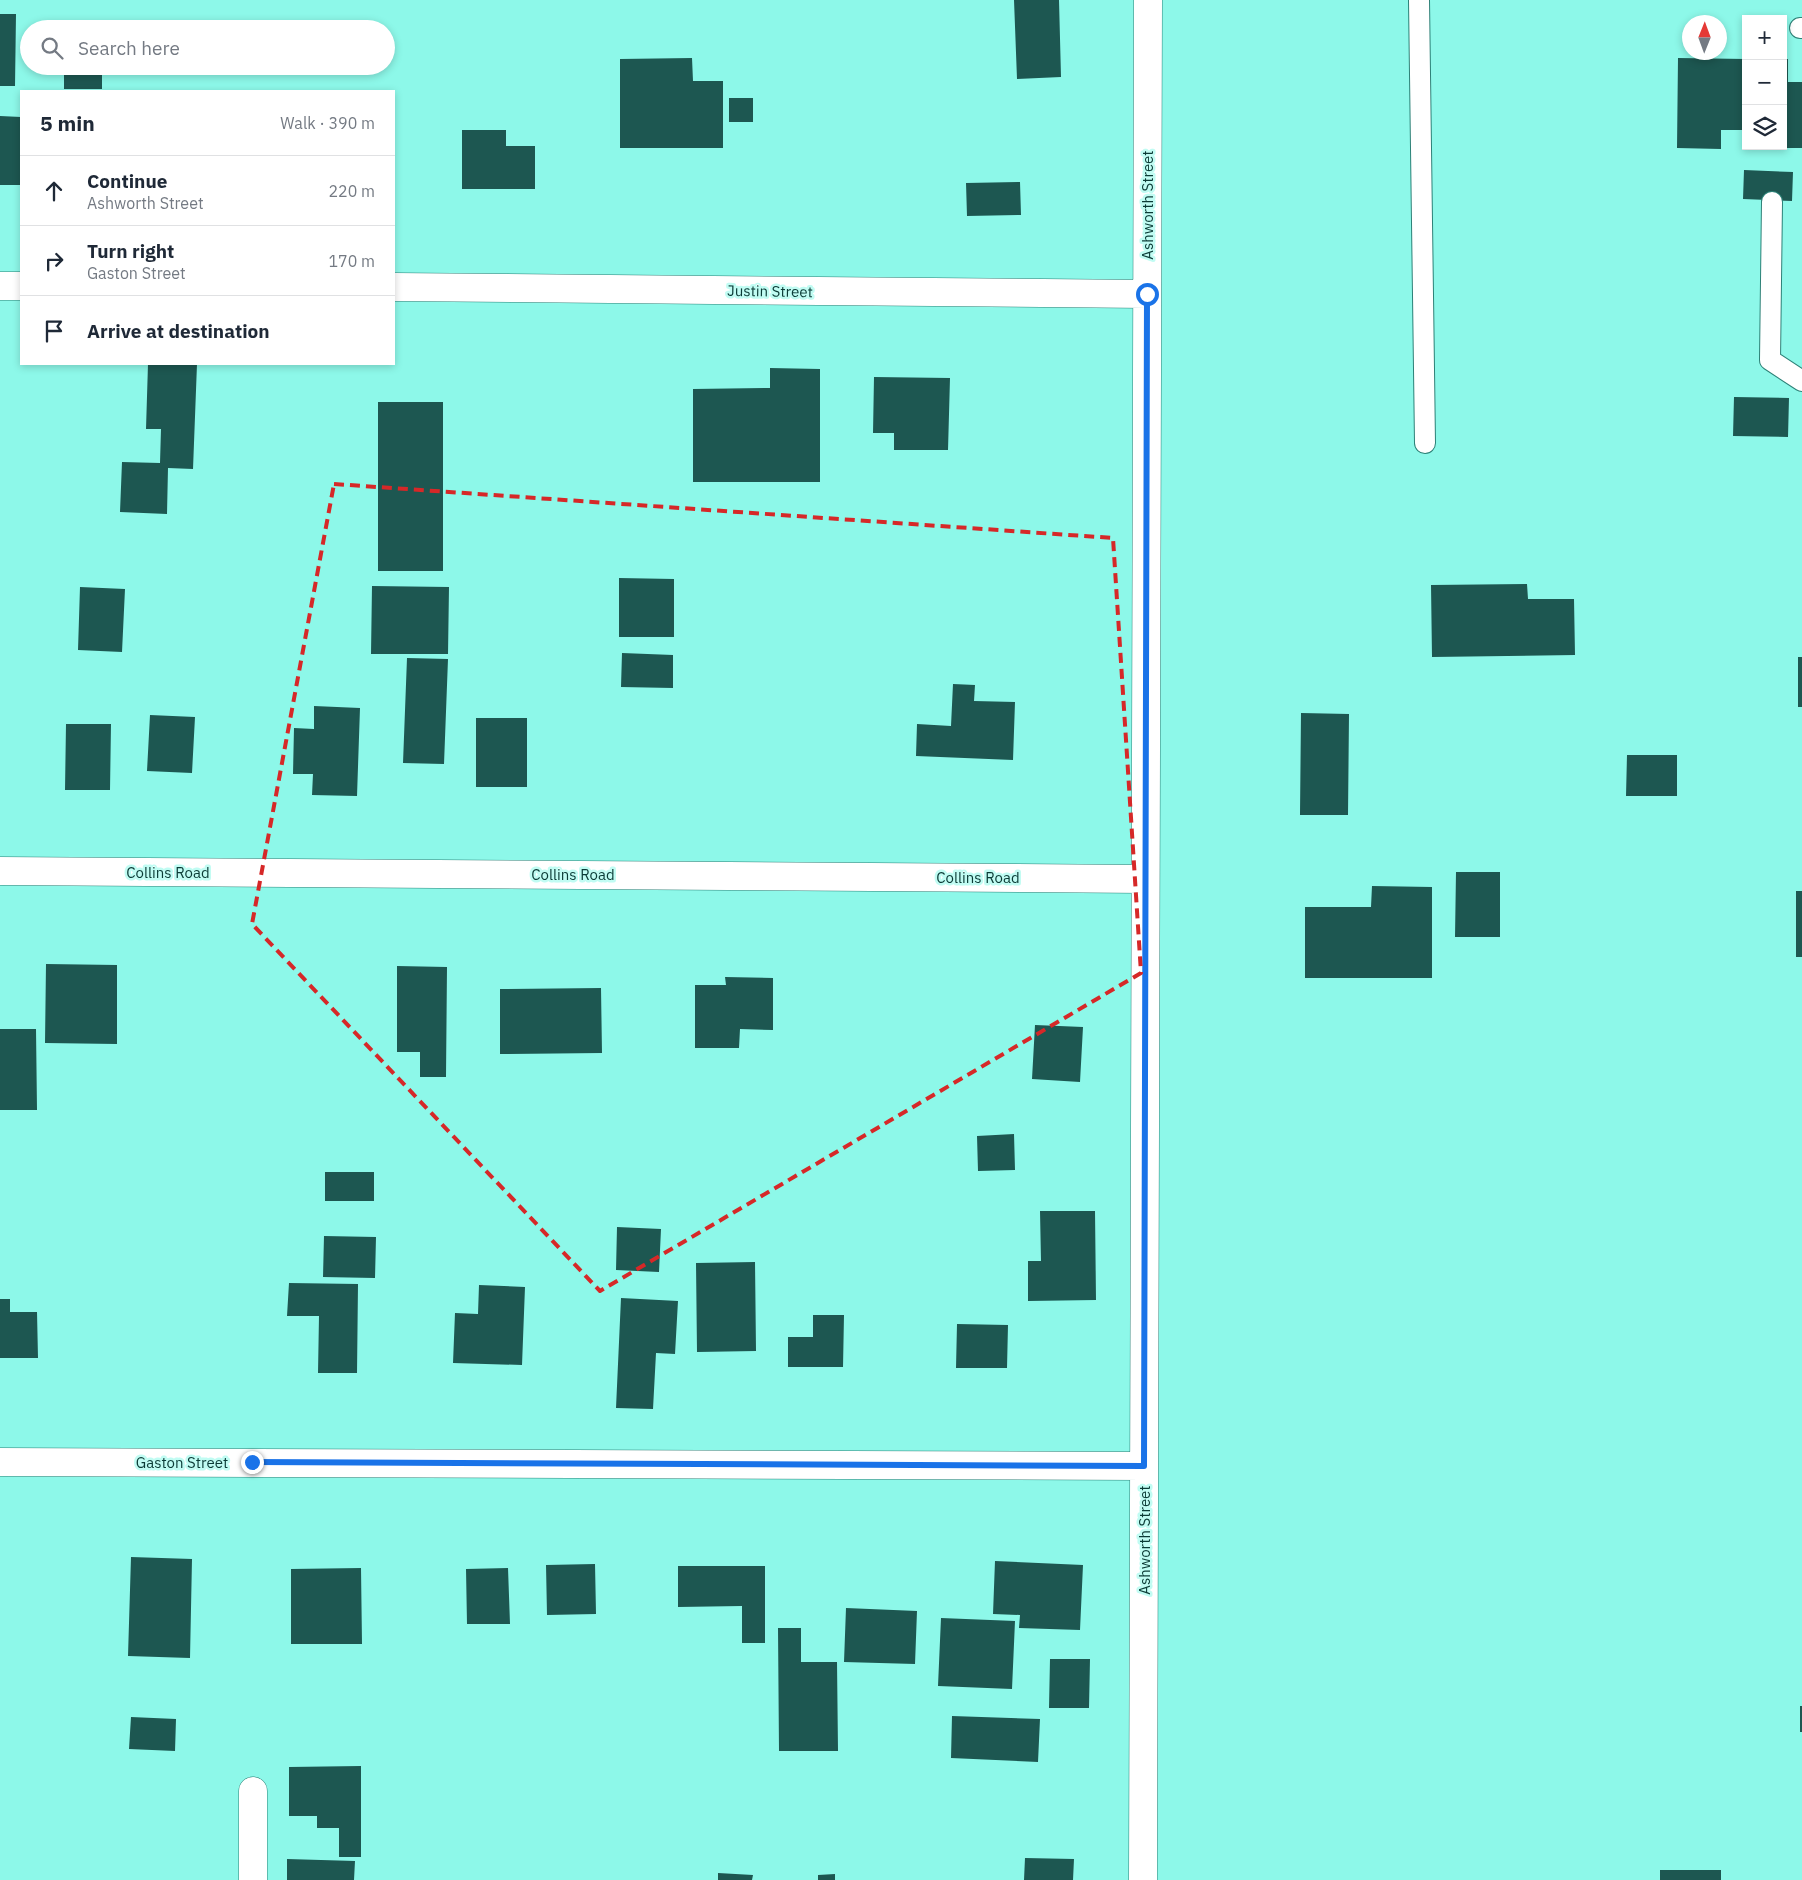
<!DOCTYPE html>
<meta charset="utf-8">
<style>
:root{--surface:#fff;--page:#f2f2f3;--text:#1f2937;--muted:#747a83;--line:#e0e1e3}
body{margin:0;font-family:"IBM Plex Sans",sans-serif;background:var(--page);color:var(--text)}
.controls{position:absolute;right:15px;top:15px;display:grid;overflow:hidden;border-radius:0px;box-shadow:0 2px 8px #0003}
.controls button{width:45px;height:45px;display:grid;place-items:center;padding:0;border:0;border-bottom:1px solid var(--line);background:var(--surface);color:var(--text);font:25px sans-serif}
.compass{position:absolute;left:1682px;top:15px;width:45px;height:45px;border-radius:50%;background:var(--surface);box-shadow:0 2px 8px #0003;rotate:1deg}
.stop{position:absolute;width:15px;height:15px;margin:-11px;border:4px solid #1a73e8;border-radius:50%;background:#fff}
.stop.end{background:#1a73e8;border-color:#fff;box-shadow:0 1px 5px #0008}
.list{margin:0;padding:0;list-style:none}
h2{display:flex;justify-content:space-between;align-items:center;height:65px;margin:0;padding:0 20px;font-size:21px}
h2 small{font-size:16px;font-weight:400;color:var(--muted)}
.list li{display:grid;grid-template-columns:32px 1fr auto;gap:15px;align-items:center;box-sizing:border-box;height:70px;padding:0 20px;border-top:1px solid var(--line)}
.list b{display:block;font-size:19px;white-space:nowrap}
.list p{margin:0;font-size:16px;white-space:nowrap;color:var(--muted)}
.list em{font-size:16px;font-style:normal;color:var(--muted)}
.icon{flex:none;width:28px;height:28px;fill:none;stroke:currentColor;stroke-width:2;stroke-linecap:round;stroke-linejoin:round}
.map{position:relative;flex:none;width:1802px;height:1880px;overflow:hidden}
.search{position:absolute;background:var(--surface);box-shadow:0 2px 8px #0003;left:20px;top:20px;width:375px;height:55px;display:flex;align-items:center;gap:12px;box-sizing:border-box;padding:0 18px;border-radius:28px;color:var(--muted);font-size:19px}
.panel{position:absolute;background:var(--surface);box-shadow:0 2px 8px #0003;left:20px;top:90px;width:375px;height:275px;border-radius:0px}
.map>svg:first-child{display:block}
.building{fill:#1d5751}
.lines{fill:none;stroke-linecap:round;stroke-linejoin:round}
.lane-casing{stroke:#2d8177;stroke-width:22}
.street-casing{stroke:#2d8177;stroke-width:29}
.lane{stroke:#fff;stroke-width:20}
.street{stroke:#fff;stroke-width:28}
.route{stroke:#1a73e8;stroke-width:6}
.marked{fill:none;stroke:#d62828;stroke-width:4;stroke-dasharray:10 6;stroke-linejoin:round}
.labels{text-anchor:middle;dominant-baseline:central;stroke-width:5;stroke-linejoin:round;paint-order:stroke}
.street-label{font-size:15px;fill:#0b3b36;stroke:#c1fcf3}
</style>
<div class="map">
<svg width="1802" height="1880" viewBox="0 0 1802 1880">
<rect width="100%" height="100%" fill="#8df8e9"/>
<path class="building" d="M1014 0H1059L1061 77 1017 79Z
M0 14H16L15 86H0Z
M692 58 693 81H723V148H620V59Z
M1678 58 1746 59V130H1721V149L1677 148Z
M1783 59H1788V82H1802V148H1759L1783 146Z
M64 66H102V89H64Z
M729 98H753V122H729Z
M0 116 21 117V185H0Z
M462 130H506V146H535V189H462Z
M1744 170 1793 172 1792 201 1743 199Z
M1020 182 1021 215 967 216 966 183Z
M148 364H197L193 469 168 468 167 514 120 512 122 462 160 463 161 429H146Z
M770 368 820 369V482H693V389L770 388Z
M874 377 950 378 948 450H894V433H873Z
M1734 397 1789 398 1788 437 1733 436Z
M378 402H443V571H378Z
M619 578 674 579V637H619Z
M1527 584 1528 599H1574L1575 655 1432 657 1431 585Z
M372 586 449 587 448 654H371Z
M80 587 125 589 122 652 78 650Z
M622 653 673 655V688L621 687Z
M1798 657H1802V707H1798Z
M407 658 448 659 444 764 403 763Z
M953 684 975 685 974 701 1015 702 1013 760 916 756 917 724 951 726Z
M314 706 360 708 357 796 312 795 313 774H293L294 728 314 729Z
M1301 713 1349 714 1348 815H1300Z
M150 715 195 717 192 773 147 771Z
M476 718H527V787H476Z
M66 724H111L110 790H65Z
M1627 755H1677V796H1626Z
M1456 872H1500V937H1455Z
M1372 886 1432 887V978H1305V907H1371Z
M1796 891H1802V957H1796Z
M46 964 117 965V1044L45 1043Z
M397 966 447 967 446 1077H420V1052H397Z
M725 977 773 978V1030L740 1029 739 1048H695V985H726Z
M601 988 602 1053 500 1054V989Z
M1035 1025 1083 1027 1080 1082 1032 1079Z
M0 1029H36L37 1110H0Z
M1014 1134 1015 1170 978 1171 977 1136Z
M325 1172H374V1201H325Z
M1040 1211H1095L1096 1300 1028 1301V1261H1041Z
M617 1227 661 1229 659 1272 616 1270Z
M324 1236 376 1237 375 1278 323 1277Z
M755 1262 756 1351 697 1352 696 1263Z
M289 1283 358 1284 357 1373H318L319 1316H287Z
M479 1285 525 1287 522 1365 453 1363 455 1313 478 1314Z
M621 1298 678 1301 675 1354 656 1353 653 1409 616 1408Z
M0 1299H10V1312H37L38 1358H0Z
M813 1315H844L843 1367H788V1337H813Z
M957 1324 1008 1325 1007 1368H956Z
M131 1557 192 1559 190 1658 128 1656Z
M995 1561 1083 1565 1080 1630 1019 1628 1020 1615 993 1614Z
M595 1564 596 1614 547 1615 546 1565Z
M678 1566H765V1643H742V1606L678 1607Z
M361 1568 362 1644H291V1569Z
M508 1568 510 1624H467L466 1569Z
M846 1608 917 1611 915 1664 844 1662Z
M941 1618 1015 1621 1012 1689 938 1686Z
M778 1628H801V1662H837L838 1751H779Z
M1050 1659H1090L1089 1708H1049Z
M1800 1706H1802V1732H1800Z
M952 1716 1040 1719 1038 1762 951 1758Z
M131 1717 176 1719 175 1751 129 1749Z
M361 1766V1857H339V1828H317V1816H289V1767Z
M1025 1858 1074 1859 1073 1880H1024Z
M287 1859 355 1861 354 1880H287Z
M1660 1870H1721V1880H1660Z
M718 1873 753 1875 752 1880H718Z
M835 1874V1880H818V1875Z"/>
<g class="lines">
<defs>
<path id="lane" d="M1419 0 1425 443
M1800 28H1802
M1772 202 1770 360 1802 381"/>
<path id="street" d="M0 286H21
M394 287 1147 294
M0 871 1145 879
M0 1462 1144 1466
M253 1791V1880
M1143 1880 1148 0"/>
</defs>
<use href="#lane" class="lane-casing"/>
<use href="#street" class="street-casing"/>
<use href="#lane" class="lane"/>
<use href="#street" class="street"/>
</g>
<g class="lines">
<path class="route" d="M252 1462 1144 1466 1147 294"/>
</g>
<path class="marked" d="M334 484 1113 538 1141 973 600 1291 252 924Z"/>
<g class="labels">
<g class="street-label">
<text transform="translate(1147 205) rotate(-90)">Ashworth Street</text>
<text transform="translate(770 291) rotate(1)">Justin Street</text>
<text x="168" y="872">Collins Road</text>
<text x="573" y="874">Collins Road</text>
<text x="978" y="877">Collins Road</text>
<text x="182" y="1462">Gaston Street</text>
<text transform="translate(1144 1540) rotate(-90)">Ashworth Street</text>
</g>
</g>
</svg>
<div class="controls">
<button>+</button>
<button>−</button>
<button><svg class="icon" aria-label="layers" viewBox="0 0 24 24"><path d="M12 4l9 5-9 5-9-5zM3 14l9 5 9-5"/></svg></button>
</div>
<svg class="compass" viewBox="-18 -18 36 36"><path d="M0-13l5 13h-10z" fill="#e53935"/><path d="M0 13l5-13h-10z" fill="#747a83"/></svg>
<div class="stop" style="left:1147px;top:294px"></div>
<div class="stop end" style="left:252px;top:1462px"></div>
<div class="search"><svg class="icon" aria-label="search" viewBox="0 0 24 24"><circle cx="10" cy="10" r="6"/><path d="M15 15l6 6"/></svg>Search here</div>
<section class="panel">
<h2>5 min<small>Walk · 390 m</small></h2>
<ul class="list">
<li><svg class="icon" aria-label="ahead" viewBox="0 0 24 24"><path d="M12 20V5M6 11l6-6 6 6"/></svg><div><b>Continue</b><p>Ashworth Street</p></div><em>220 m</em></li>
<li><svg class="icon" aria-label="right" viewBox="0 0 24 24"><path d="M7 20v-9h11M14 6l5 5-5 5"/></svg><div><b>Turn right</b><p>Gaston Street</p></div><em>170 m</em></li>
<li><svg class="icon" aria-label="arrive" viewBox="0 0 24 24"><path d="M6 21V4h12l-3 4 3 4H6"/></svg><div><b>Arrive at destination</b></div></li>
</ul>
</section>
</div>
